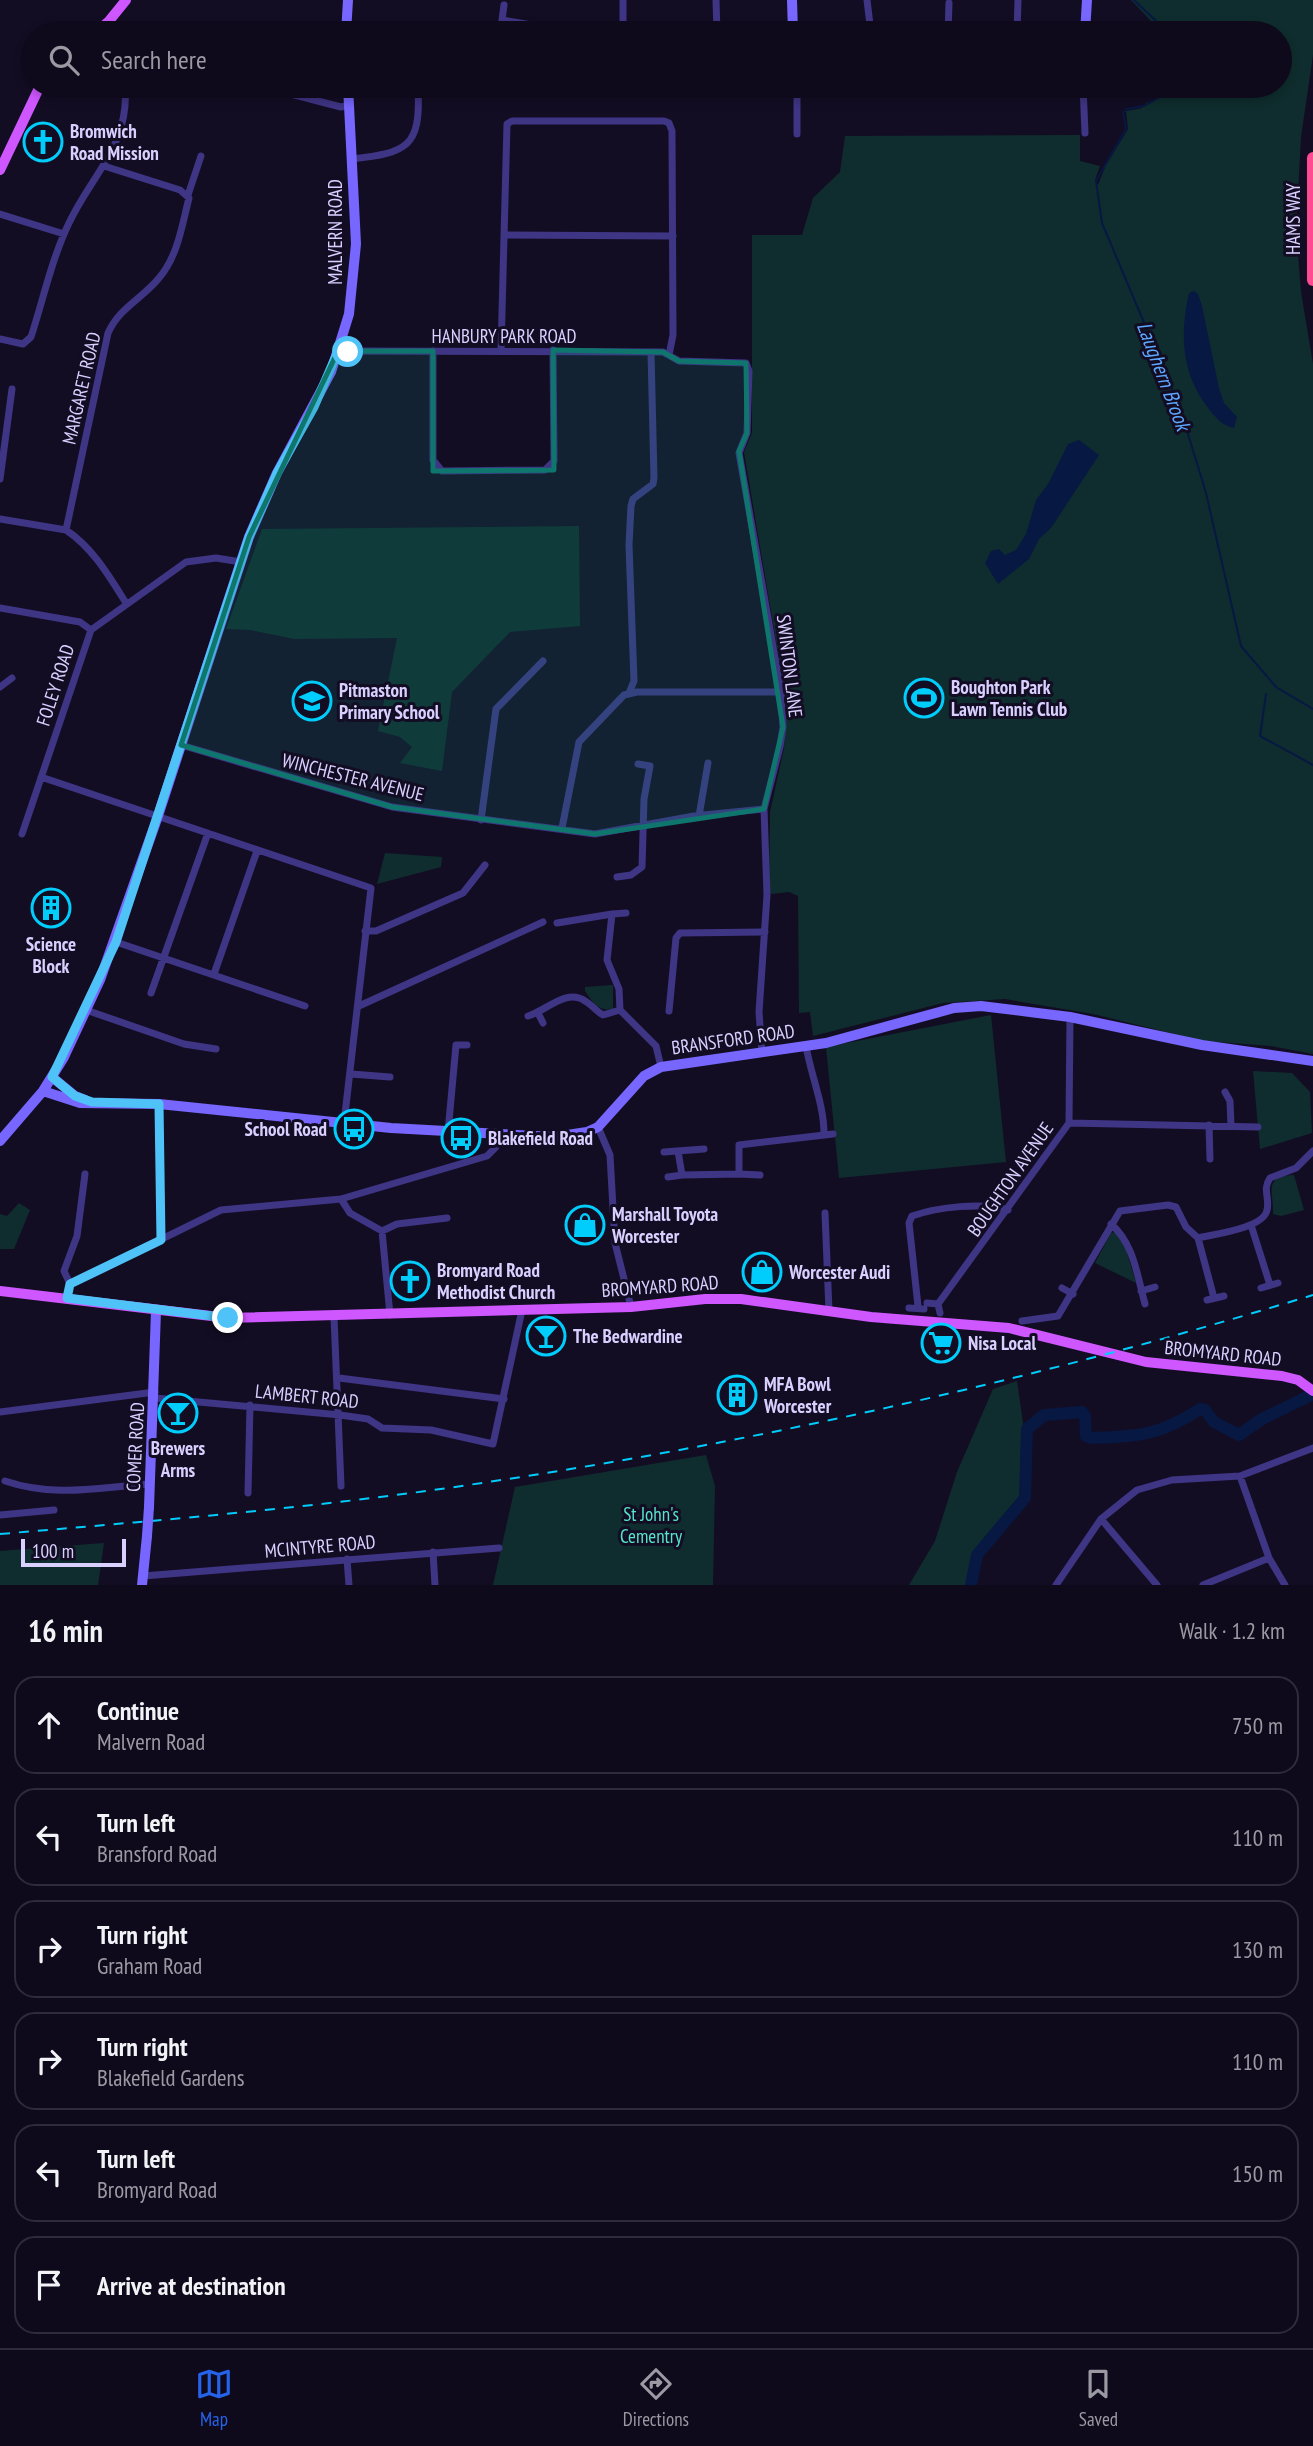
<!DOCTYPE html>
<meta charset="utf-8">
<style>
:root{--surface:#0e0a1b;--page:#1c1828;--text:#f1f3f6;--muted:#9b9aa3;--line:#2e2b3a;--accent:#2563eb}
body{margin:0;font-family:"PT Sans Narrow",sans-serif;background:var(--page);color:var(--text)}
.scale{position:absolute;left:21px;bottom:18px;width:105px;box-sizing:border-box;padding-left:7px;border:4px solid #d9d0ff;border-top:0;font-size:19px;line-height:24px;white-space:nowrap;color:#d9d0ff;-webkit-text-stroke:5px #130d24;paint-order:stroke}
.stop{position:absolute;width:21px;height:21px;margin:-16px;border:5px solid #4fc3f7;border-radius:50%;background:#fff}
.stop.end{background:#4fc3f7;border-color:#fff;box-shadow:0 2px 7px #0008}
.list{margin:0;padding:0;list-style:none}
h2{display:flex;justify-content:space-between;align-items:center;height:91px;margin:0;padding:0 28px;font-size:30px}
h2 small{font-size:23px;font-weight:400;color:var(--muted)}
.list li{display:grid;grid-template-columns:46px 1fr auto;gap:21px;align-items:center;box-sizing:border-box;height:98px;margin:0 14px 14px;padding:0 14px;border:2px solid var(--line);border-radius:21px}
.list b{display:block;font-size:26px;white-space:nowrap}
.list p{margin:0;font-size:23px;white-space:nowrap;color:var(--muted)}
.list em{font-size:23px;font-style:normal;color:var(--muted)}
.icon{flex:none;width:38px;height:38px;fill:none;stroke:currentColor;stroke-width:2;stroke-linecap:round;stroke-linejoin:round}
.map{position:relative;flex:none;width:1313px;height:1585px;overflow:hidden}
.search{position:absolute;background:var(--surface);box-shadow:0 4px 10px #0003;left:21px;right:21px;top:21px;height:77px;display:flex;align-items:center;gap:18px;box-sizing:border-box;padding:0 24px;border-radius:38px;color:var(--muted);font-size:26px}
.sheet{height:763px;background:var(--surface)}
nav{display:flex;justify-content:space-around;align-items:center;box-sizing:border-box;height:98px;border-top:2px solid var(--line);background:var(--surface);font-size:19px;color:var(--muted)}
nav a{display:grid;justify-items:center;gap:4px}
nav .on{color:var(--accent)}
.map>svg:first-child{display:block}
.green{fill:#0f2d2e}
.water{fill:#071843}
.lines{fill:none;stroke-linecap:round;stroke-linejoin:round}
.stream{stroke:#071843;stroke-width:2}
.river{stroke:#071843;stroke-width:12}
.street{stroke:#3f3585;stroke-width:7}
.secondary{stroke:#7767ff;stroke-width:10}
.primary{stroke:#ce57ff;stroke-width:10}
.highway{stroke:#ff4b92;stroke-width:12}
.rail{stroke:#00cdfb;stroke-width:2;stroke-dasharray:10 9;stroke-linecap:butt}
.secondary-bridge{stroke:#7767ff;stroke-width:10}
.route{stroke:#4fc3f7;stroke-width:9}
.marked{fill:#0f766e;fill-opacity:0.2;stroke:#0f766e;stroke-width:5;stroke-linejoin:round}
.labels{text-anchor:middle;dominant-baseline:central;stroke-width:6;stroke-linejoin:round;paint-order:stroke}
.poi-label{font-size:19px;font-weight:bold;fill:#d9d0ff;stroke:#130d24;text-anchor:start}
.street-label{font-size:19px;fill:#d9d0ff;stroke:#130d24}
.park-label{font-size:19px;fill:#55e6cd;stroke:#130d24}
.water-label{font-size:21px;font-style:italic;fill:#5ea7ff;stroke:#130d24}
</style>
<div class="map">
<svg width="1313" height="1585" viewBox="0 0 1313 1585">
<rect width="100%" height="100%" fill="#130d24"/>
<path class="green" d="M1131 0H1313V55L1301 137 1296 231 1301 292 1313 364V1054L1271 1046 1203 1041 1093 1014 1005 999 943 1003 813 1036 810 1012 799 1013 798 896 789 892 771 894 769 890 770 812 784 748 787 706 744 452 752 433V235H802L813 198 840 172 845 136 1080 135V161L1100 166 1095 180 1098 185 1106 165 1128 129 1126 111 1142 108 1146 103 1162 97 1163 93 1153 86H1280V33H1144L1151 21Z
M579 526 580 626 510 632 452 692 442 771 400 763 412 747 400 737 378 731 397 638 294 639 251 630 226 629 262 529Z
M385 853 442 857 441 867 377 884Z
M613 985V1009C599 1012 592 1002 585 991V987Z
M991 1015 1006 1162 839 1178 826 1047Z
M1253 1071 1292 1073 1310 1092 1312 1133 1260 1149Z
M1294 1175 1304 1210 1281 1216 1273 1214C1274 1193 1262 1176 1294 1175Z
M19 1203 30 1210 14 1249H0V1214L7 1216Z
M1115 1232 1125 1246 1136 1283 1095 1263 1111 1233Z
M1017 1381 1025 1437V1498L977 1555 976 1585H909L935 1541 957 1472 993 1389Z
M706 1455 715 1486 713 1585H493L515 1487Z
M104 1543 98 1585H0V1551Z"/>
<path class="water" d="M1194 291 1198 294 1202 306 1219 388 1224 403 1237 417 1234 428C1221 426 1213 414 1205 404 1181 370 1180 333 1189 293Z
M1079 440 1099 455 1051 528 1039 539 1029 559 998 584 985 563 991 551 999 549 1005 555 1016 550 1026 534 1036 500 1048 484 1068 444Z"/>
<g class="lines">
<path class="stream" d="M1134 0 1156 21 1147 33
M1158 86 1160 97 1144 106 1126 109 1123 113 1126 129 1096 181 1102 223 1180 408 1206 493 1241 646 1276 687 1313 709
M1266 694 1260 736 1313 765"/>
<path class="river" d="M971 1585 977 1555 1025 1498 1027 1429 1044 1415 1082 1412 1085 1416 1086 1436 1091 1438C1139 1436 1159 1436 1200 1409L1205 1410 1214 1422 1239 1435 1262 1419 1313 1394"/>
<path class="street" d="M716 0 717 33
M867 0 871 33
M504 5 502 20 581 33
M623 33V0
M948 33 949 3
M1017 33 1018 0
M60 86H145
M260 86 341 107 350 105
M1083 86 1085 133
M797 88V134
M409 89H426
M352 159C407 153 421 147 418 89
M188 195 201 156
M0 214 64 234
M504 235 673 236
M0 339 23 344 31 337C43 300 52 258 69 223 92 174 130 145 125 86
M338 351 663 352 679 361 746 363 749 371 747 433 739 453 781 692 783 727 780 747 764 809 767 895 759 1012 762 1053
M433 351V460L442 471 545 470 554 461 553 350
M501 351 507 124 512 121H664L669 123 672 131 673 335 669 355
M0 479 12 389
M0 519 66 530C93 548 109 576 126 603
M66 530 108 333C120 307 142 299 159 278 178 256 182 225 189 198L180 190 104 166
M0 608 80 622 91 630
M0 687 12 678
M629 693 634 681 629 545 631 506 633 499 653 484 654 478 651 352
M181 745 392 807 595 834 694 816 764 809
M41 777 371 888 344 1123
M699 816 708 763
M481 820 496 709 543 661
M562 828 579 742 624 695 637 692H781
M22 834 91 630 186 562 216 558 241 562
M617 877 631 875 642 867 644 799 650 766 638 764
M612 914 626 913
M557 923 612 914 607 960 619 989 620 1010 656 1046 661 1067
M365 931H376L463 893 485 865
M116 942 305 1006
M214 974 257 851
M151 993 208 833
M359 1006 543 922
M86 1010 184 1044 216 1049
M669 1011 676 938 680 933 765 932
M538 1013 543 1023
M528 1016C546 1011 566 988 585 1001 592 1005 596 1011 603 1015L620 1010
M806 1046C811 1076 824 1104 824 1134
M351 1074 390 1077
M1225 1092 1230 1101 1231 1126
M159 1104 161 1240
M1069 1123 1258 1127
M1209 1125 1210 1159
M598 1127 610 1155 615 1243 631 1307
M448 1132 456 1045H467
M678 1151 682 1175 739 1174V1145L833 1134
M664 1152 704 1149
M739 1174 760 1175
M668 1177 682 1175
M341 1199 350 1213 382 1231 390 1315
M825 1213 829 1311
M1111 1224C1134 1244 1137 1275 1145 1304
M1251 1225 1270 1285
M382 1231 397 1224 447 1218
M1198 1238 1214 1298
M70 1284 64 1271 77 1236 85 1174
M1062 1288 1073 1294
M1261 1288 1278 1283
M1141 1291 1155 1287
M67 1298 70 1284 221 1210 341 1199 487 1156 496 1147V1136
M1207 1300 1224 1296
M927 1303 938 1304 940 1313
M938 1304 1069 1123 1070 1017
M918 1306 909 1223 912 1216C938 1207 982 1202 1008 1210
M909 1308 924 1309
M334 1317 341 1486
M1022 1321 1058 1316 1120 1211 1168 1205 1176 1207 1186 1227 1198 1238C1215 1234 1264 1228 1267 1210 1270 1197 1262 1190 1270 1178L1296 1168 1313 1151
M339 1378 504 1399
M155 1398 340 1415 368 1419 382 1428 431 1430 493 1444 522 1310
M0 1412 155 1392
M1240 1476 1269 1558 1285 1585
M5 1481C55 1498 99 1487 149 1484
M248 1493 250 1405
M0 1515 54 1510
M1101 1519 1157 1585
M433 1552 435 1585
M347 1559 349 1585
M143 1576 499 1548
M1056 1585 1101 1519 1137 1490 1172 1480 1240 1476 1313 1448
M1203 1585 1269 1558"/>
<path class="secondary" d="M792 0 793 33
M346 33 348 0
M1085 33 1087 0
M796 86 940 89 1079 86
M52 1077 75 1096 85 1100
M43 1091 80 1103 159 1104 391 1128 554 1137 587 1132 598 1127 644 1076 661 1067 826 1043 954 1008 981 1006 1070 1017 1202 1045 1313 1061
M0 1141 43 1091 64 1057 100 980 158 816 249 537 277 473 331 372 349 314 356 244 348 86
M149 1507 156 1311
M142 1585 147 1536"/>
<path class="primary" d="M95 33 109 21 126 0
M0 170 40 86
M0 1291 228 1318 631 1307 705 1299H741L871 1317 1009 1328 1146 1362 1282 1376 1298 1380 1313 1391"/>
<path class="highway" d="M1313 158V280"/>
<path class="rail" d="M0 1534C163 1520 326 1507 488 1482 768 1440 1042 1378 1313 1295"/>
<path class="secondary-bridge" d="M147 1536 149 1507"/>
</g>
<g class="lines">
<path class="route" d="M228 1318 67 1298 70 1284 161 1240 159 1104 92 1102 75 1096 52 1077 116 942 249 537 277 473 314 407 338 351 348 352"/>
</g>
<path class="marked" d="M553 350 663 352 679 361 746 363 747 433 739 451 783 727 764 809 595 834 392 807 181 745 249 537 338 351H433V471L554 470Z"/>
<defs>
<symbol id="church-ring" viewBox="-11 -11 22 22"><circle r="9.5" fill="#130d24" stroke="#00cdfb" stroke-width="1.5"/><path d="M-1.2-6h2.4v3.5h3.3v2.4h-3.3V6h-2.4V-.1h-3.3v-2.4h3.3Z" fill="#00cdfb"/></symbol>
<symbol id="stadium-ring" viewBox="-11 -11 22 22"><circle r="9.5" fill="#130d24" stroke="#00cdfb" stroke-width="1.5"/><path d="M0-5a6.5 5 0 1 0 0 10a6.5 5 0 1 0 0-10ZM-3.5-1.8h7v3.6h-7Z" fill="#00cdfb"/></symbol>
<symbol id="school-ring" viewBox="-11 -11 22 22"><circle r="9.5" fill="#130d24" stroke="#00cdfb" stroke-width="1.5"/><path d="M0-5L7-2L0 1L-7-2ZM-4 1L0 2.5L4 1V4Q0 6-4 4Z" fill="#00cdfb"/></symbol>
<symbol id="building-ring" viewBox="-11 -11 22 22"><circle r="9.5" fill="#130d24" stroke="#00cdfb" stroke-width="1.5"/><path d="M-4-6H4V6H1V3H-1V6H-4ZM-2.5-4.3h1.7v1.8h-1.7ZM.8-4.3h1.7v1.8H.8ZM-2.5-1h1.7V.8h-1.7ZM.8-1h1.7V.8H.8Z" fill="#00cdfb"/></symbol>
<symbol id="bus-ring" viewBox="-11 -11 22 22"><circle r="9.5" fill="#130d24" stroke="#00cdfb" stroke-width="1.5"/><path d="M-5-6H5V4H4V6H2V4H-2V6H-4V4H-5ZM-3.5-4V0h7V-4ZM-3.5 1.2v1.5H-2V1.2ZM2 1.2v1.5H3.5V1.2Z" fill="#00cdfb"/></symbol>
<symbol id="shop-ring" viewBox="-11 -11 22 22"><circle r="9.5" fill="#130d24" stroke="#00cdfb" stroke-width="1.5"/><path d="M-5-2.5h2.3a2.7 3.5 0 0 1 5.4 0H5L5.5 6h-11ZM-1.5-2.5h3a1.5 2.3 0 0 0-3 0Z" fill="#00cdfb"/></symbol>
<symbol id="bar-ring" viewBox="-11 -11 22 22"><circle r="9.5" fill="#130d24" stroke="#00cdfb" stroke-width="1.5"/><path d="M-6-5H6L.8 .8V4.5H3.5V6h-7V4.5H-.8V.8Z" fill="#00cdfb"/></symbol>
<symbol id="supermarket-ring" viewBox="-11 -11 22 22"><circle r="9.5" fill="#130d24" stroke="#00cdfb" stroke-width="1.5"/><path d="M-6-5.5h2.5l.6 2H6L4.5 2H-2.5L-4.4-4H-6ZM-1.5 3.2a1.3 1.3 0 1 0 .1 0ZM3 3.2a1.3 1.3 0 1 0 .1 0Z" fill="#00cdfb"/></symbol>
</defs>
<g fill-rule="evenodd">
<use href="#church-ring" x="21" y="120" width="44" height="44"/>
<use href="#stadium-ring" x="902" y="676" width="44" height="44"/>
<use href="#school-ring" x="290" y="679" width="44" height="44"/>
<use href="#building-ring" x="29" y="886" width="44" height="44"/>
<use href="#bus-ring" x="332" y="1107" width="44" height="44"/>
<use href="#bus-ring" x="439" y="1116" width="44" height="44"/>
<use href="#shop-ring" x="563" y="1203" width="44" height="44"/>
<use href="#shop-ring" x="740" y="1250" width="44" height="44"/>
<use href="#church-ring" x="388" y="1259" width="44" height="44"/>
<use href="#bar-ring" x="524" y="1314" width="44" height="44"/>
<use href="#supermarket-ring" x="919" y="1321" width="44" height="44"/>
<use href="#building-ring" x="715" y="1373" width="44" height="44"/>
<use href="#bar-ring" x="156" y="1391" width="44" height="44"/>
</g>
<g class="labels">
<g class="poi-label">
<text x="70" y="131">Bromwich<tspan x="70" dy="22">Road Mission</tspan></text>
<text x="951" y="687">Boughton Park<tspan x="951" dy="22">Lawn Tennis Club</tspan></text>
<text x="339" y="690">Pitmaston<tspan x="339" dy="22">Primary School</tspan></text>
<text x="51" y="944" text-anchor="middle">Science<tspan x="51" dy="22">Block</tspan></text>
<text x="327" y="1129" text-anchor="end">School Road</text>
<text x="488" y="1138">Blakefield Road</text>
<text x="612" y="1214">Marshall Toyota<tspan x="612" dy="22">Worcester</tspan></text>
<text x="437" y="1270">Bromyard Road<tspan x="437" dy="22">Methodist Church</tspan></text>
<text x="789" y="1272">Worcester Audi</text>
<text x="573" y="1336">The Bedwardine</text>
<text x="968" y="1343">Nisa Local</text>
<text x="764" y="1384">MFA Bowl<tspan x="764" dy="22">Worcester</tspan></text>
<text x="178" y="1448" text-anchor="middle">Brewers<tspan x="178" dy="22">Arms</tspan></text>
</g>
<g class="street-label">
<text transform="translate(1293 219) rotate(-90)">HAMS WAY</text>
<text transform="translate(335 232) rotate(-90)">MALVERN ROAD</text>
<text x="504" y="336">HANBURY PARK ROAD</text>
<text transform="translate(81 388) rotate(-77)">MARGARET ROAD</text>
<text transform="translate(790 666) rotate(83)">SWINTON LANE</text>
<text transform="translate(55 685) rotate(-72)">FOLEY ROAD</text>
<text transform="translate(353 777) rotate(14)">WINCHESTER AVENUE</text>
<text transform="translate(733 1039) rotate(-8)">BRANSFORD ROAD</text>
<text transform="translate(1010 1179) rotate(-55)">BOUGHTON AVENUE</text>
<text transform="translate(660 1286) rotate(-4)">BROMYARD ROAD</text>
<text transform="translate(1223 1353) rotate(6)">BROMYARD ROAD</text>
<text transform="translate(307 1396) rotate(6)">LAMBERT ROAD</text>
<text transform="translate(135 1447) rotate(-87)">COMER ROAD</text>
<text transform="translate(320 1546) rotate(-5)">MCINTYRE ROAD</text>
</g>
<g class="park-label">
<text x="651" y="1514">St John's<tspan x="651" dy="22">Cementry</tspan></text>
</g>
<g class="water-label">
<text transform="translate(1164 376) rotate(69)">Laughern Brook</text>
</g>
</g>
</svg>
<div class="scale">100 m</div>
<div class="stop" style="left:348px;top:352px"></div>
<div class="stop end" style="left:228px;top:1318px"></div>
<div class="search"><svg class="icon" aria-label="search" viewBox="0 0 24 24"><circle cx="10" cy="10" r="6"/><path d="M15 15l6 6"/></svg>Search here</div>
</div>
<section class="sheet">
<h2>16 min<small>Walk · 1.2 km</small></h2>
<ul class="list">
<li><svg class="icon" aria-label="ahead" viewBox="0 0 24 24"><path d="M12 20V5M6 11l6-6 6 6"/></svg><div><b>Continue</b><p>Malvern Road</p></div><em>750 m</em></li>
<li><svg class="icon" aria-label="left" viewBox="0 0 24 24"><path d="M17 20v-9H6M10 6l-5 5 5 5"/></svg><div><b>Turn left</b><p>Bransford Road</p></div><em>110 m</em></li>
<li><svg class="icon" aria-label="right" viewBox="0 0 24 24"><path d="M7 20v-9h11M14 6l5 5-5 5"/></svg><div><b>Turn right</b><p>Graham Road</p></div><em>130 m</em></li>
<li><svg class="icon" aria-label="right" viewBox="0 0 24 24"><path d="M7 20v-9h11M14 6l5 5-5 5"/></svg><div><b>Turn right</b><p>Blakefield Gardens</p></div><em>110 m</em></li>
<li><svg class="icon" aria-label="left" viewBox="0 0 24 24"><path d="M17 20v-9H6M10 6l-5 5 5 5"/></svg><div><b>Turn left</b><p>Bromyard Road</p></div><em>150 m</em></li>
<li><svg class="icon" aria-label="arrive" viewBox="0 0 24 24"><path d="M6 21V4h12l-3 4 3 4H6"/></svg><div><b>Arrive at destination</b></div></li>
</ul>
</section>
<nav>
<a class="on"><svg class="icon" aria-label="map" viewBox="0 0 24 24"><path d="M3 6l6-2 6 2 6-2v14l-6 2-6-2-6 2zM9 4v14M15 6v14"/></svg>Map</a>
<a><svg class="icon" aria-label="directions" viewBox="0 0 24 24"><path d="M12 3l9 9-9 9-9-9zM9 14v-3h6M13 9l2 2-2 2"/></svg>Directions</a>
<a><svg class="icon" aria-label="saved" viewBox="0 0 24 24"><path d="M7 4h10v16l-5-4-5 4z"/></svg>Saved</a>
</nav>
